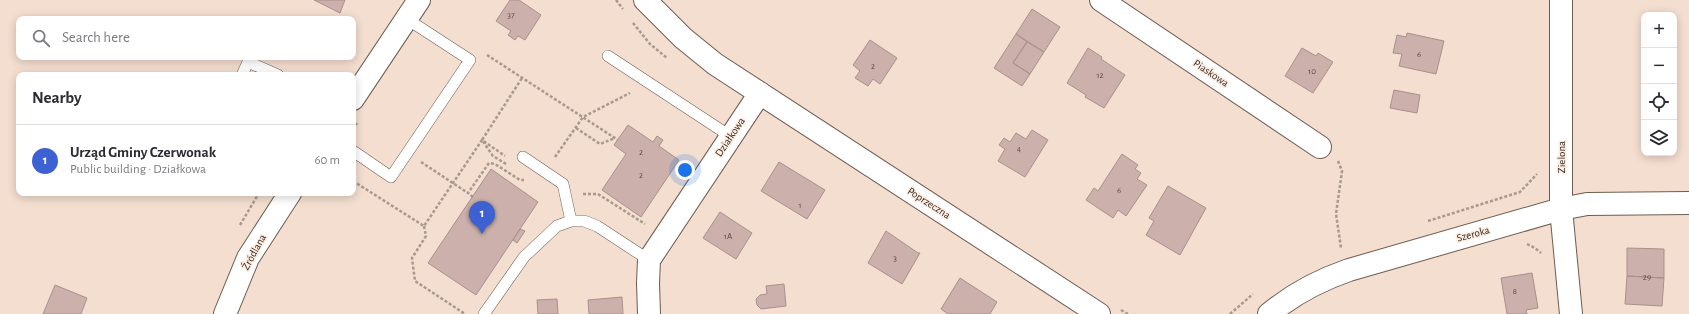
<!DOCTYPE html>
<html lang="en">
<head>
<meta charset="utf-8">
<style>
  body { margin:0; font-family:"Alegreya Sans",sans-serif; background:#f2f2f3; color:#2b2b33 }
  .controls { position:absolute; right:12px; top:12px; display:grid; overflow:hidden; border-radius:8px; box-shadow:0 2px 10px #0003 }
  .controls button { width:36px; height:36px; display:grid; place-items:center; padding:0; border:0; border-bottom:1px solid #e1e1e2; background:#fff; color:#2b2b33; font:20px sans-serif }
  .you { position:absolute; left:685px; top:170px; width:14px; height:14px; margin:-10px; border:3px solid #fff; border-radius:50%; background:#1a73e8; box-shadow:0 0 0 6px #1a73e833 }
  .badge { display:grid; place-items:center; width:26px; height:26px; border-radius:50%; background:#3d61d2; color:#fff; font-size:13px; font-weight:700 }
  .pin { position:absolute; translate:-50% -33px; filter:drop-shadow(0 1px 2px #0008) }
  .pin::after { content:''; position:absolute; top:21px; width:14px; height:12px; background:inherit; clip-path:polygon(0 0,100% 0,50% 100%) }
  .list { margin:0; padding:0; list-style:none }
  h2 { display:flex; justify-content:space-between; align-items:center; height:52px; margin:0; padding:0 16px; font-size:17px }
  h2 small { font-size:13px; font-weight:400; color:#7c7c81 }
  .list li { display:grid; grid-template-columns:26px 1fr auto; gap:12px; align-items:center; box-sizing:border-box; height:72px; padding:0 16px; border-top:1px solid #e1e1e2 }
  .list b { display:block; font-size:15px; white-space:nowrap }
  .list p { margin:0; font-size:13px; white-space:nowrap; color:#7c7c81 }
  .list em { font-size:13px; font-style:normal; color:#7c7c81 }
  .icon { flex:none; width:22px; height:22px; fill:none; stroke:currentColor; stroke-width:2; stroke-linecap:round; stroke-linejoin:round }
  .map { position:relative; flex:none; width:1689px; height:314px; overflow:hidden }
  .search { position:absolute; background:#fff; box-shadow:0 2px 10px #0003; left:16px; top:16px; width:340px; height:44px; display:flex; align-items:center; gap:10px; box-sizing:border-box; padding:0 14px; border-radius:8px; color:#7c7c81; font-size:15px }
  .panel { position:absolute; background:#fff; box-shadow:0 2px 10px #0003; left:16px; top:72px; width:340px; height:124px; border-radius:8px }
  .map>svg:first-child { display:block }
  .building { fill:#cbb0ac; stroke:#a9908c }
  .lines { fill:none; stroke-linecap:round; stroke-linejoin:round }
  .service-casing { stroke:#6f5d50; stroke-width:12 }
  .minor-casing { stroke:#6f5d50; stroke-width:24 }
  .path { stroke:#a8988d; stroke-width:2.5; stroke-dasharray:3 2; stroke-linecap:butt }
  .service { stroke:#fff; stroke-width:11 }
  .minor { stroke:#fff; stroke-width:22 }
  .labels { text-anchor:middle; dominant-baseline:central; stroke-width:3; stroke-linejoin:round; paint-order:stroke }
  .number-label { font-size:9px; fill:#5a4d48 }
  .street-label { font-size:11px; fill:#342c26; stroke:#fdece0 }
</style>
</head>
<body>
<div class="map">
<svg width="1689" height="314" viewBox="0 0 1689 314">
  <rect width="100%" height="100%" fill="#f3decf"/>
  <path class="building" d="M314,0H345L340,13Z
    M510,0H519L541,15L525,40L518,36L515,40L508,35L511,31L496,21Z
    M1032,9L1060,27L1044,52L1016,34Z
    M1407,33L1444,41L1436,74L1399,66L1402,54L1393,53L1397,35L1406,37Z
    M1016,34L1027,42L1013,63L1030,74L1022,86L994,68Z
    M870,40L897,58L880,84L873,79L868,86L855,78L860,71L853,65Z
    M1027,42L1044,52L1030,74L1013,63Z
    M1088,48L1102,57L1101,59L1125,75L1104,108L1085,97L1086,95L1067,83Z
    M1302,48L1316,56L1318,53L1333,62L1313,93L1285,76Z
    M1394,90L1420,95L1417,113L1390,108Z
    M628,125L653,142L657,136L663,140L659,146L679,160L641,217L602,190L626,154L614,145Z
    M1032,130L1048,140L1025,177L998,161L1005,149L999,145L1004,138L1010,142L1016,133L1026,139Z
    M1122,154L1138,165L1135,169L1141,173L1137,179L1147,185L1126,216L1118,210L1113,218L1086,200L1094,188L1098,191Z
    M779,162L825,190L807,219L761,191Z
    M491,169L538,202L476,295L428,263Z
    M1168,186L1206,208L1180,255L1146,235L1154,221L1149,218Z
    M720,212L752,233L736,259L703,238Z
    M520,229L525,231L517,243L513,240Z
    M886,231L918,253H920L902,284L868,263Z
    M1627,248L1664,249V278L1627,276Z
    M1532,273L1538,308L1526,310L1527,314H1507L1501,278Z
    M1627,276L1664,278L1662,306L1625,304Z
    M960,278L997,302L990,314H948L941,309Z
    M784,284L786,306L761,309L757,305L756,299L760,295L767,294L766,286Z
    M55,285L87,298L81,314H43Z
    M622,297L623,314H589L588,300Z
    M557,299L558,314H538L537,300Z"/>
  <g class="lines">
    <defs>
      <path id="service" d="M608,56L730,136
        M242,75L248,62L278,75
        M353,151L391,177L470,60L407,19
        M523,157L563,184L571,221
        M484,314L524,257L557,226L571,221H584L597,226L649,260"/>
      <path id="minor" d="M645,0L683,38L715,64L1099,314
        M1101,0L1320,147
        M1561,0V209L1571,314
        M353,99L419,0
        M225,314L248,258L290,193
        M649,314L648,283L649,260L760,93
        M1269,314C1293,294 1320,280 1349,270L1561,209L1587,204L1689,203"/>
    </defs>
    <use href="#service" class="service-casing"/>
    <use href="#minor" class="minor-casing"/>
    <path class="path" d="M616,0L623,9
      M633,23L650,44L667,58
      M487,55L618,140
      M576,128L600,144L615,138
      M353,129L357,123
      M555,157L583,117L630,93
      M1338,161L1342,171L1336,214L1341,248
      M421,162L468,193
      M506,164L493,156L482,140L522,78
      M353,181L424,226L482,140L505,156
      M583,194H598L645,224
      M473,197L468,193L489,163L495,164L520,180H524
      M1428,221L1520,192L1537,174
      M240,225L259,193
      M424,226L426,236L412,258L415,281L465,314
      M1527,244L1535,248L1541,253
      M1121,310L1128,314
      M1230,314L1253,294"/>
    <use href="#service" class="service"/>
    <use href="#minor" class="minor"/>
  </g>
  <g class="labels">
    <g class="number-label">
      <text x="511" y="15">37</text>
      <text x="1419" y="54">6</text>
      <text x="873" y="66">2</text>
      <text x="1312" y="71">10</text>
      <text x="1100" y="75">12</text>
      <text x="1019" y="148">4</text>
      <text x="641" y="152">2</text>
      <text x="641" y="175">2</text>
      <text x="1119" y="190">6</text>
      <text x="800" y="205">1</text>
      <text x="728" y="236">1A</text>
      <text x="895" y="258">3</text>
      <text x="1647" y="277">29</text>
      <text x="1515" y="291">8</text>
    </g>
    <g class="street-label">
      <text transform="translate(1211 73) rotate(34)">Piaskowa</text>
      <text transform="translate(730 137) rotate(-56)">Działkowa</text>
      <text transform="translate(1561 157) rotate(-90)">Zielona</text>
      <text transform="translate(929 203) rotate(33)">Poprzeczna</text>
      <text transform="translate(1473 234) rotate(-15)">Szeroka</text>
      <text transform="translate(254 252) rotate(-61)">Źródlana</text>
    </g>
  </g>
</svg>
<div class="controls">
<button>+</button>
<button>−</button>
<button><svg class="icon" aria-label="locate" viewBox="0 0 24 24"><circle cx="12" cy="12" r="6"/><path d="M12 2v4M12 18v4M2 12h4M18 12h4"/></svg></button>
<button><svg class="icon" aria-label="layers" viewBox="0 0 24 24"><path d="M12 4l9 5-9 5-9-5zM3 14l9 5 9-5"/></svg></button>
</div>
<div class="you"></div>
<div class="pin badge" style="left:482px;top:234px">1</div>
<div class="search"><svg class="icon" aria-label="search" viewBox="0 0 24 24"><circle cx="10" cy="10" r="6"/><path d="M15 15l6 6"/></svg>Search here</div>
<section class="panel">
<h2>Nearby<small></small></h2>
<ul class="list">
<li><span class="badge">1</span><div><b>Urząd Gminy Czerwonak</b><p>Public building · Działkowa</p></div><em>60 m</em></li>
</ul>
</section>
</div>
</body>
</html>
